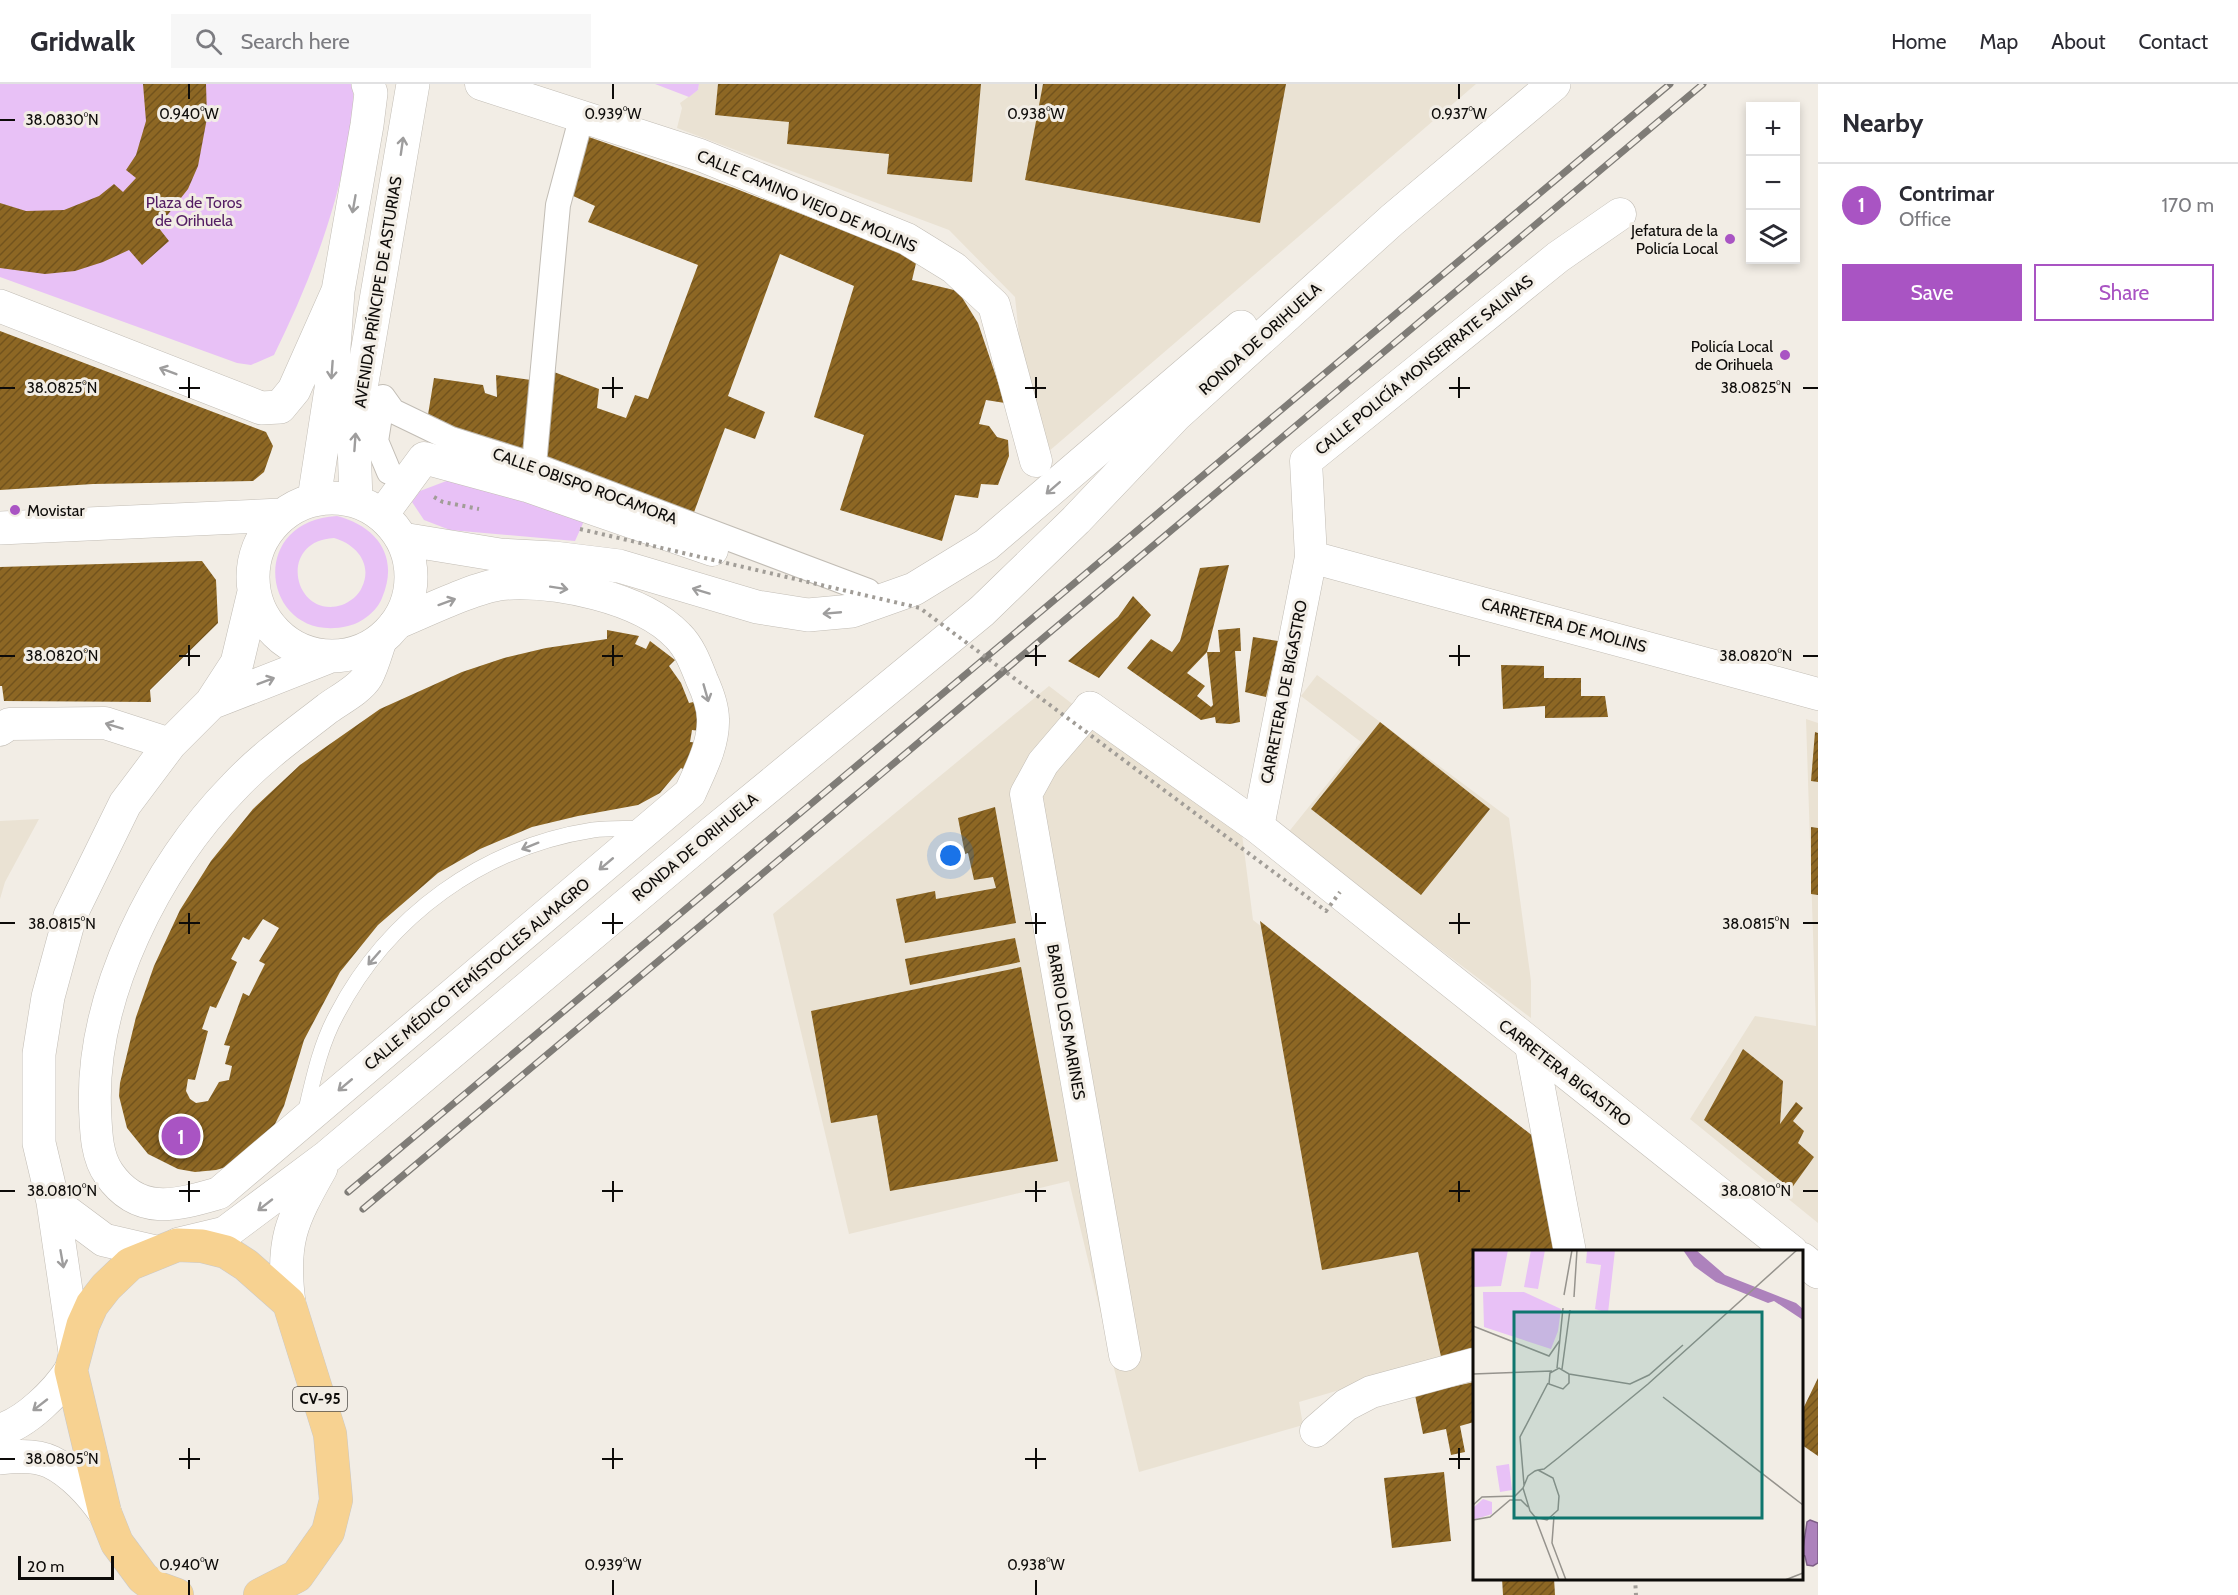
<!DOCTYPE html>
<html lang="en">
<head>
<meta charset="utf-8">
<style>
  body { margin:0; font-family:Cabin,sans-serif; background:#f7f7f7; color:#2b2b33 }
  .controls { position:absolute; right:18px; top:18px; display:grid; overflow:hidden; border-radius:0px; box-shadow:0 3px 9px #0003 }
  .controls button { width:54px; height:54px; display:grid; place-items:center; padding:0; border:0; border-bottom:2px solid #e1e1e2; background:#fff; color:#2b2b33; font:30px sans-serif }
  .scale { position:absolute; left:18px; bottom:15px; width:96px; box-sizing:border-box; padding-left:6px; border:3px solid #0d0b09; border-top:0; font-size:16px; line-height:21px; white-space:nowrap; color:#0d0b09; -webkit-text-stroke:4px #f2ede5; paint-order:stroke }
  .you { position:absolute; left:951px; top:772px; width:21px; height:21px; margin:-15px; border:4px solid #fff; border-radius:50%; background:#1a73e8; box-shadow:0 0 0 9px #1a73e833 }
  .badge { display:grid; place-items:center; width:39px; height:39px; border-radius:50%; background:#a954c3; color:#fff; font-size:20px; font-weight:700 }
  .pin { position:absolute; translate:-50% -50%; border:3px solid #fff; box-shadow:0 2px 6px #0006 }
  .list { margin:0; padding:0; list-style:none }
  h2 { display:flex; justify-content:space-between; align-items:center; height:78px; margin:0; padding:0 24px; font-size:26px }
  h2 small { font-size:20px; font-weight:400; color:#7c7c81 }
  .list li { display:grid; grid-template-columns:39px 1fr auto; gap:18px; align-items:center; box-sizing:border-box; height:84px; padding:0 24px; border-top:2px solid #e1e1e2 }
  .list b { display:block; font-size:22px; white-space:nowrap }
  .list p { margin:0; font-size:20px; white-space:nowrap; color:#7c7c81 }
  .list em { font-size:20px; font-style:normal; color:#7c7c81 }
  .actions { display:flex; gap:12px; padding:18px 24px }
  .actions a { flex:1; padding:14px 0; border:2px solid #a954c3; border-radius:0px; text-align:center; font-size:21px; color:#a954c3 }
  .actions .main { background:#a954c3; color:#fff }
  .icon { flex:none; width:33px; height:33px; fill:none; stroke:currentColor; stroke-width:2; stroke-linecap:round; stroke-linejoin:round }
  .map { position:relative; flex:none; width:1818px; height:1511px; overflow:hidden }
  header { display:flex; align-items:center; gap:36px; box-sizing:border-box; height:84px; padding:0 30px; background:#fff; border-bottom:2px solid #e1e1e2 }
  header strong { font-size:28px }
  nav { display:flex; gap:33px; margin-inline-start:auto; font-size:21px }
  .search { width:420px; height:54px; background:#f7f7f7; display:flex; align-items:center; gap:15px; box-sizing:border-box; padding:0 21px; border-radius:0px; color:#7c7c81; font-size:22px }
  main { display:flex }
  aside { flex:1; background:#fff }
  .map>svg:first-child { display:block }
  .built { fill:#eae2d3 }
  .green { fill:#e8c1f6; fill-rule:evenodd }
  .water { fill:#ad82bc; stroke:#7d5e86; stroke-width:1.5 }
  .building { fill:url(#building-hatch); fill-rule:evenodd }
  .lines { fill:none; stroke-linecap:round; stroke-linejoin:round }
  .service-casing { stroke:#c2bdb5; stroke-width:16 }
  .pedestrian-casing { stroke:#c2bdb5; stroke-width:26 }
  .minor-casing { stroke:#c2bdb5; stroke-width:33 }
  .tertiary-casing { stroke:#c2bdb5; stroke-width:34 }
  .secondary-casing { stroke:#c2bdb5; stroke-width:34 }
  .primary-casing { stroke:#cac9c9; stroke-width:34 }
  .path { stroke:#a19d97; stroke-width:4; stroke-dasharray:3 4.5; stroke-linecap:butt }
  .service { stroke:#fff; stroke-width:15 }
  .pedestrian { stroke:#fff; stroke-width:24 }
  .minor { stroke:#fff; stroke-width:32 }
  .tertiary { stroke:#fff; stroke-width:33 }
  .secondary { stroke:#fff; stroke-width:33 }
  .primary { stroke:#f7d291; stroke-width:33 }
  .rail-casing { stroke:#7f7c77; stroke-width:7 }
  .rail { stroke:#f2ede5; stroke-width:4.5; stroke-dasharray:14; stroke-linecap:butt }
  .path-bridge { stroke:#a19d97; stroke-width:4; stroke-dasharray:3 4.5; stroke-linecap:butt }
  .oneway { stroke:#9e9d9d }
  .ticks { fill:none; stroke:#0d0b09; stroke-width:2 }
  .poi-dot { fill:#a954c3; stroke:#f2ede5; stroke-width:2 }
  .labels { text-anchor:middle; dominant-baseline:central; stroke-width:6; stroke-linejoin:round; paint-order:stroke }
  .shield { fill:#f2ede5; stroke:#524f4b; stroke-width:1.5 }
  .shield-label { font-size:15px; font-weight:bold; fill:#0d0b09 }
  .street-label { font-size:16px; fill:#0d0b09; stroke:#f2ede5 }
  .park-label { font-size:16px; fill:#541e64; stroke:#f2ede5 }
  .poi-label { font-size:16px; fill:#0d0b09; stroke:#f2ede5; text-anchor:end }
  .inset-road { fill:none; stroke:#96938d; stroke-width:1.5 }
  .view { fill:#0f766e; fill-opacity:0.15; stroke:#0f766e; stroke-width:3 }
  .inset-edge { fill:none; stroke:#0d0b09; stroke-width:3 }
  .ticks-label { font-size:15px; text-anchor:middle; fill:#0d0b09; stroke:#f2ede5; stroke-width:6; stroke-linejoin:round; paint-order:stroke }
</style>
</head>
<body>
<header>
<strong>Gridwalk</strong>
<div class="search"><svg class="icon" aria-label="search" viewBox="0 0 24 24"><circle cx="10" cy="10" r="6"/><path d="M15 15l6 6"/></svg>Search here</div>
<nav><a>Home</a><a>Map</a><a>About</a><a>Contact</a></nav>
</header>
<main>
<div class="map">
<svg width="1818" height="1511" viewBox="0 0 1818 1511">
  <defs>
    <pattern id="building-hatch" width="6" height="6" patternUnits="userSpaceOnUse" patternTransform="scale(1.5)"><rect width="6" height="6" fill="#8d6724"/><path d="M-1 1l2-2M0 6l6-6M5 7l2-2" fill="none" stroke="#72531d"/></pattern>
  </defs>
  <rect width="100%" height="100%" fill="#f2ede5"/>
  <path class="built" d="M699,0H1476L1048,368L1023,289L1015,213L949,146L677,44L682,24L680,19L698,6Z
    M1317,591L1509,734L1531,897V934L1287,750L1361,658L1301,612Z
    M1049,602L1242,750L1253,836L1535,1056L1557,1167L1474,1168V1266L1299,1318L1303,1341L1139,1388L1069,1097L849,1150L773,830Z
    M1806,635L1818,639V1139L1690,1035L1755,932L1816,942Z
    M39,735L5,798L0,815V737Z"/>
  <path class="green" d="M0,0H352C356,20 351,39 348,59C335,133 307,204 274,271L251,281L237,279L0,193Z
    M655,0H699L698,6L689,13Z
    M449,396L508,411L584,437L575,457L450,446L424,436L412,418L420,407Z
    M337,432C376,442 400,472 382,514C377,527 362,539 348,542C264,562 243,437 337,432ZM334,454C356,460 373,480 362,503C359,511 350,518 342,521C294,536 276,457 334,454Z"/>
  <path class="water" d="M1810,1436L1818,1439V1479L1813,1482L1807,1481L1805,1472L1802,1471L1807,1438Z"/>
  <path class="building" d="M143,0H206L207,34L198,82L188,105L158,143L169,157L142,181L129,166L103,178L75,187L45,190L0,184V119L26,127L64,126L99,112L114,100L123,108L136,94L126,86L136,71L146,37Z
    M718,0H981L972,98L887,90L889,70L787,60L789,38L715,31Z
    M1043,0H1286L1260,139L1025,96Z
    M586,52L734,104L917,175L912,196L958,207L978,239L1005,319L986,316L979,340L989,342L997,353L1008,356L1009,372L998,401L981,400L978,414L955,411L942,457L840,426L864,351L814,333L854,202L780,170L728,312L765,328L755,355L725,344L693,431L545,378L554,288L599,305L597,324L626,334L635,311L648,315L698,181L588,138L595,122L571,111Z
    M0,247L266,348L273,362L264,388L253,397L93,400L0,406Z
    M496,291L531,296L525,372L427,337L434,294L483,301L485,309L497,313Z
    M202,477L216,496L218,539L150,606L151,618L4,617L2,602H0V483Z
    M1229,481L1207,568L1187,589L1205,602L1197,612L1211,623L1213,621L1207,568H1220L1218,546L1240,544L1241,567H1235L1240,638L1230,640L1216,639L1215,633L1201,636L1127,584L1151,555L1172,568L1180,557L1200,484Z
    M1133,512L1151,531L1099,594L1068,577L1118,533Z
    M607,546L639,552L635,560L646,565L650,557L675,576L669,582L681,599L689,619L698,617L701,647L692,646L690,658L699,659L689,688L681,684L660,709L638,721L578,732L532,743L480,765L438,789L378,841L340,888L304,956L284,1022L273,1044L226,1083L216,1086L195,1088L178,1085L148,1070L127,1044L119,1012L120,999L136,933L154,882L180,826L211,777L253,725L300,681L380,625L462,588L504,574L546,564L607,555ZM263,835L279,844L259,877L265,880L249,912L243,909L224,961L230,962L225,980L232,982L229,996L219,998L208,1017L196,1019L190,1015L186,1007L188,995L195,996L208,947L202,945L210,922L216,924L237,878L231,875L243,853L249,856Z
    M1253,553L1278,557L1266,613L1245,608Z
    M1501,581L1544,582V594H1581V612H1605L1608,633L1545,634V622L1503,625Z
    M1380,638L1490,725L1421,811L1311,725Z
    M1815,648L1818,649V698L1811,697Z
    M995,723L1016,839L905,859L896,815L935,807L936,815L996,804L993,793L974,796L968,769L965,770L958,734Z
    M1811,743L1818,744V811L1811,810Z
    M1260,837L1534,1053L1555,1167H1474V1267L1442,1277L1418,1168L1322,1186Z
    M1015,854L1020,878L910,901L905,875Z
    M1021,883L1058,1077L890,1107L877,1031L831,1039L811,927Z
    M1743,965L1783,997L1780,1040L1796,1018L1803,1024L1793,1037L1804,1047L1798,1059L1814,1073L1791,1105L1704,1036Z
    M1818,1294V1372L1802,1361V1327Z
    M1474,1298V1338L1460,1342L1465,1368L1451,1371L1446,1345L1423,1350L1415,1311Z
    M1444,1388L1451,1457L1392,1464L1384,1394Z
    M1502,1494H1554L1555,1511H1503Z"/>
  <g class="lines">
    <defs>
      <path id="service" d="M305,1030C313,996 320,961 337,930C388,832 483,763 593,746C610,744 627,745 643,744"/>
      <path id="pedestrian" d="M383,313L393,327L451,355L534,381L868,507
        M383,313L376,357L389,388
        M534,381L558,121L582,31"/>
      <path id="minor" d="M481,0L700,71L907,155L954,184L994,221L1036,377
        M382,431L424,374L527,402L712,466
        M1311,473L1818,610
        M381,555C377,567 373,582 367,593C360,605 339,616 328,624C296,649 262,673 234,703C156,782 91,912 95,1024C96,1046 96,1072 109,1090C139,1133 177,1121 219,1109L690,709C700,686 714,661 713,635C713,623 707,607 702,596C696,581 690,564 678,552C641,513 555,496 502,500C475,503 422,529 395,540
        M1090,624L1043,679L1026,710L1125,1271
        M0,646L9,640L105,639L170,660
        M1258,743L1311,473L1306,377L1558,173L1620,130
        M1531,962L1570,1168
        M1316,1347L1346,1321L1371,1308L1474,1280"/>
      <path id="tertiary" d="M0,222L261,324L280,323L294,306L338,207
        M253 493a79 79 0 1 1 158 0a79 79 0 1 1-158 0Z
        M314,415L331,305L338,207L367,41L371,9L368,0
        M356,417L354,359L360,310L413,0
        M0,444L282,431
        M402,455L500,471L554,474L619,482L757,523L808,531L852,527L914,505L986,461L1241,243
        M211,619L331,572
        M1090,624L1258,743L1792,1168
        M53,1118L104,1156L156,1168
        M1802,1175L1818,1188
        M75,1268L53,1118L39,1059V970L48,913L70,832L125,720L170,660L211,619L237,579L254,508
        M0,1346C26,1339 57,1308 71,1286
        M0,1374C15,1372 37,1371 51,1378C72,1388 92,1410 105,1429"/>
      <path id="secondary" d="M179,1160L225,1149L328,1072L712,749L982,527L1076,436L1175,332L1392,136L1554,0
        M289,1219C281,1158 291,1137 321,1084"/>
      <path id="primary" d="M177,1511L155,1503L143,1494L117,1459L105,1429L71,1286L83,1241L92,1221L106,1203L130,1180L177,1161L202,1162L226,1168L246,1181L289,1219L330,1350L336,1416L328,1448L297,1492L260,1511"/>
    </defs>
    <use href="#service" class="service-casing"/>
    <use href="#pedestrian" class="pedestrian-casing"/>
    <use href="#minor" class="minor-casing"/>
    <use href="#tertiary" class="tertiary-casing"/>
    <use href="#secondary" class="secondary-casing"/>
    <use href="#primary" class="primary-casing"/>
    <path class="path" d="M434,413L443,418L479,425
      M1635,1494L1636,1511"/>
    <use href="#service" class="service"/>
    <use href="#pedestrian" class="pedestrian"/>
    <use href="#minor" class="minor"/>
    <use href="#tertiary" class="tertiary"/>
    <use href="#secondary" class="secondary"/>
    <use href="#primary" class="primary"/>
    <defs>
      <path id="rail" d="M348,1108L1670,0
        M363,1125L1703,0"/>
    </defs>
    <use href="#rail" class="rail-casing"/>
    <use href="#rail" class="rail"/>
    <path class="path-bridge" d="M580,445L920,524L1326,827L1340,808"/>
  </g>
  <defs><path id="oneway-shaft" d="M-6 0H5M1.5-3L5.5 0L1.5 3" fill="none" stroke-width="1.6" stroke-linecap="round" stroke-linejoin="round" transform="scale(1.5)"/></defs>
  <g class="oneway">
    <use href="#oneway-shaft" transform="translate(402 62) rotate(-82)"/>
    <use href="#oneway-shaft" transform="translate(354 120) rotate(100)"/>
    <use href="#oneway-shaft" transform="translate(332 286) rotate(94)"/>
    <use href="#oneway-shaft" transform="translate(168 287) rotate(-159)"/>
    <use href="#oneway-shaft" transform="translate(355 358) rotate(-86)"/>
    <use href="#oneway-shaft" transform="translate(1053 404) rotate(139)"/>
    <use href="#oneway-shaft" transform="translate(559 504) rotate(9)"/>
    <use href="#oneway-shaft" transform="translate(701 507) rotate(-163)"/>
    <use href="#oneway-shaft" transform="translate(447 518) rotate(-20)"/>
    <use href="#oneway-shaft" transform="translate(832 529) rotate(175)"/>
    <use href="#oneway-shaft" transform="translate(266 597) rotate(-21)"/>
    <use href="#oneway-shaft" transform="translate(706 609) rotate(74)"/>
    <use href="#oneway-shaft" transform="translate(114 642) rotate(-163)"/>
    <use href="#oneway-shaft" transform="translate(530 762) rotate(158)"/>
    <use href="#oneway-shaft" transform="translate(606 780) rotate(140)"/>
    <use href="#oneway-shaft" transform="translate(374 874) rotate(131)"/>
    <use href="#oneway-shaft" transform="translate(345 1001) rotate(140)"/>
    <use href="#oneway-shaft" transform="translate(265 1121) rotate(142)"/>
    <use href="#oneway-shaft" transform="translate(62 1175) rotate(80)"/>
    <use href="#oneway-shaft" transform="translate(40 1321) rotate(142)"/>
  </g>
  <path class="ticks" d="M189,0V15M613,0V15M1036,0V15M1459,0V15M0,36H15M189,293V314M613,293V314M1036,293V314M1459,293V314M0,304H15M179,304H200M602,304H623M1025,304H1046M1449,304H1470M1803,304H1818M189,561V582M613,561V582M1036,561V582M1459,561V582M0,572H15M179,572H200M602,572H623M1025,572H1046M1449,572H1470M1803,572H1818M189,829V850M613,829V850M1036,829V850M1459,829V850M0,839H15M179,839H200M602,839H623M1025,839H1046M1449,839H1470M1803,839H1818M189,1097V1118M613,1097V1118M1036,1097V1118M1459,1097V1118M0,1107H15M179,1107H200M602,1107H623M1025,1107H1046M1449,1107H1470M1803,1107H1818M189,1364V1385M613,1364V1385M1036,1364V1385M1459,1364V1385M0,1375H15M179,1375H200M602,1375H623M1025,1375H1046M1449,1375H1470M189,1496V1511M613,1496V1511M1036,1496V1511"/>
  <g class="poi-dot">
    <circle cx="1730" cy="155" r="6"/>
    <circle cx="1785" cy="271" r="6"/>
    <circle cx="15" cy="426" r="6"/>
  </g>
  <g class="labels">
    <rect class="shield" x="293" y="1303" width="54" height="24" rx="4.5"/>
    <g class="shield-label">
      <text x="320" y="1315">CV-95</text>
    </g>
    <g class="street-label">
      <text transform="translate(807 117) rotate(23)">CALLE CAMINO VIEJO DE MOLINS</text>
      <text transform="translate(378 208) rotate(-81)">AVENIDA PRÍNCIPE DE ASTURIAS</text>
      <text transform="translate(1260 255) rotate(-42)">RONDA DE ORIHUELA</text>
      <text transform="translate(1424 281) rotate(-39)">CALLE POLICÍA MONSERRATE SALINAS</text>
      <text transform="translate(585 402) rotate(20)">CALLE OBISPO ROCAMORA</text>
      <text transform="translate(1564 541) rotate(15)">CARRETERA DE MOLINS</text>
      <text transform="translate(1284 608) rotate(-79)">CARRETERA DE BIGASTRO</text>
      <text transform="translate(695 763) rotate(-40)">RONDA DE ORIHUELA</text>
      <text transform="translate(477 890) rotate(-40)">CALLE MÉDICO TEMÍSTOCLES ALMAGRO</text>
      <text transform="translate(1066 938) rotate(80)">BARRIO LOS MARINES</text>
      <text transform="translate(1565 989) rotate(38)">CARRETERA BIGASTRO</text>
    </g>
    <g class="park-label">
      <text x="194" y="118">Plaza de Toros<tspan x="194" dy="18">de Orihuela</tspan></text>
    </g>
    <g class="poi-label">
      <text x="1718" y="146">Jefatura de la<tspan x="1718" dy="18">Policía Local</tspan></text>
      <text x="1773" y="262">Policía Local<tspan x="1773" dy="18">de Orihuela</tspan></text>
      <text x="27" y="426" text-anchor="start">Movistar</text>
    </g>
  </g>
  <g transform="translate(1473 1166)">
    <rect width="330" height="330" fill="#f2ede5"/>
    <path d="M0,0H35L28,36L0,37ZM58,0H72L65,39L51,37ZM131,0H142L135,63L122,59L128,15L113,13L114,1ZM10,42H51L88,59L85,81L78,99L11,77ZM36,214L39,240L27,242L23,216ZM10,249L19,252V264L0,270V258Z" fill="#e8c1f6"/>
    <path d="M210,0H223L252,25L323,53L330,59V70L301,51L295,53L243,32L221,16Z" fill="#ad82bc"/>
    <path class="inset-road" d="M91,45L99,0M101,47L104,0M0,76L76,106L87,90M84,118L90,58M89,119L97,60M0,124L79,121M96,124V133L90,139L76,134L77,123L86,118L96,124L157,134L176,125L210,95M190,147L330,255M65,220L80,228L86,246L85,260L74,270L62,267L57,261L50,238L55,226L62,221L65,220L71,219L85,208L175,134L324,0M51,235L47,187L75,133M0,255L9,247L42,246L50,238M81,266L79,293L93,330M62,267L86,330M0,270L17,267L37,250H48L55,257M312,330L330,323"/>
    <path class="view" d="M41,62H289V268H41Z"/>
    <rect width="330" height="330" class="inset-edge"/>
  </g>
  <g class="ticks-label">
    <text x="189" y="35">0.940°W</text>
    <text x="613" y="35">0.939°W</text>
    <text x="1036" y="35">0.938°W</text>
    <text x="1459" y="35">0.937°W</text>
    <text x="62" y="41">38.0830°N</text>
    <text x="62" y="309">38.0825°N</text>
    <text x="1756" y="309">38.0825°N</text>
    <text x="62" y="577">38.0820°N</text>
    <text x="1756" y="577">38.0820°N</text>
    <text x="62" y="845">38.0815°N</text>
    <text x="1756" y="845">38.0815°N</text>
    <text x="62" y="1112">38.0810°N</text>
    <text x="1756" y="1112">38.0810°N</text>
    <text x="62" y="1380">38.0805°N</text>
    <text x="189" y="1486">0.940°W</text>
    <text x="613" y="1486">0.939°W</text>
    <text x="1036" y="1486">0.938°W</text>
  </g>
</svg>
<div class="controls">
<button>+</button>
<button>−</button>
<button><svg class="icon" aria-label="layers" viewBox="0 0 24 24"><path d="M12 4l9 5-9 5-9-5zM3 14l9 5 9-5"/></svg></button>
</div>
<div class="scale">20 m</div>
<div class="you"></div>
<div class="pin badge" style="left:181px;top:1052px">1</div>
</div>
<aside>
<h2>Nearby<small></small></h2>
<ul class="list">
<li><span class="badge">1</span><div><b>Contrimar</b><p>Office</p></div><em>170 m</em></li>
</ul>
<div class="actions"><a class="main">Save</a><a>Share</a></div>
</aside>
</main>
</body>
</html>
